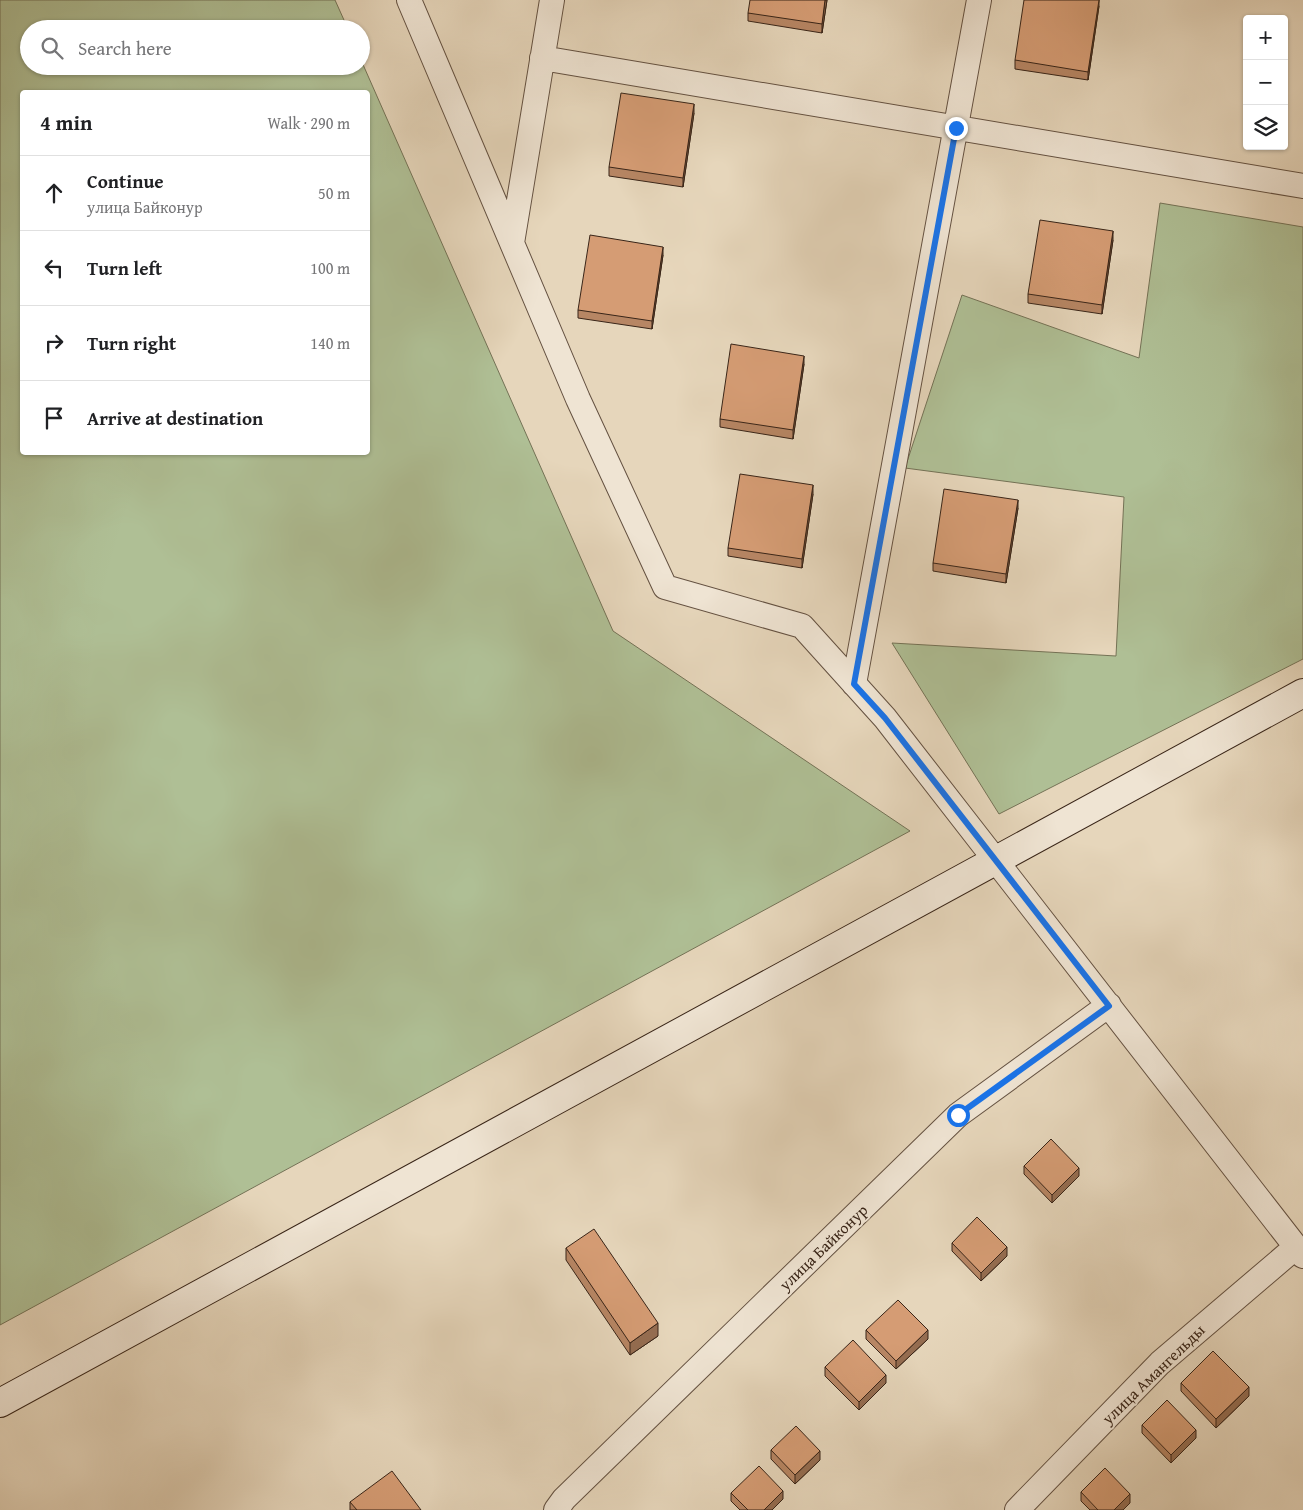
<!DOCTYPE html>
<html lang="en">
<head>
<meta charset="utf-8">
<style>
  body { margin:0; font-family:"Gentium Book Plus",serif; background:#f2f2f2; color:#202124 }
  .controls { position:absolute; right:15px; top:15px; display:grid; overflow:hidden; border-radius:5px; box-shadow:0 1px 4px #0004 }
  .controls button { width:45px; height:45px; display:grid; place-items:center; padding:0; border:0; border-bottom:1px solid #e0e0e0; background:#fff; color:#202124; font:25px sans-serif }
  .stop { position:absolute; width:15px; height:15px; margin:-11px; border:4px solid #1a73e8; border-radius:50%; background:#fff }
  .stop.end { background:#1a73e8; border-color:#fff; box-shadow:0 1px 5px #0008 }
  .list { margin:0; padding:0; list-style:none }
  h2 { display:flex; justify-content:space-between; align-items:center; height:65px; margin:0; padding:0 20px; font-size:21px }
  h2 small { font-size:16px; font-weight:400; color:#757577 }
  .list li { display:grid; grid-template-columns:32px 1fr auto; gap:15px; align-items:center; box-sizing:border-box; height:75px; padding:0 20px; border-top:1px solid #e0e0e0 }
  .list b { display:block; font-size:19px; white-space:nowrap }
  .list p { margin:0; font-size:16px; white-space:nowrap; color:#757577 }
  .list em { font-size:16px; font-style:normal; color:#757577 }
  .icon { flex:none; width:28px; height:28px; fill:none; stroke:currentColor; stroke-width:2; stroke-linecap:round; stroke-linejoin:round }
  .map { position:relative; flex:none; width:1303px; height:1510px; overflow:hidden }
  .search { position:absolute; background:#fff; box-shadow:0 1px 4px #0004; left:20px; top:20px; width:350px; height:55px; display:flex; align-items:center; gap:12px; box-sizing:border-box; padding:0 18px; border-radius:28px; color:#757577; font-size:19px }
  .panel { position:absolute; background:#fff; box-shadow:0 1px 4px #0004; left:20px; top:90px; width:350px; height:365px; border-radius:5px }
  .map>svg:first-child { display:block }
  .green { fill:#afbf95; stroke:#747256; fill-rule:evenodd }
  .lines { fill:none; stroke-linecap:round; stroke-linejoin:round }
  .street-casing { stroke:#645141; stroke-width:26 }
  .secondary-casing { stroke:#392518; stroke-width:30 }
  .street { stroke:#efe4d3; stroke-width:24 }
  .secondary { stroke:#efe4d3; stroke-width:28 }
  .wall { fill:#b78664; stroke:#392518 }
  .shaded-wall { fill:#956d51; stroke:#392518 }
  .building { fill:#d59c74; stroke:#392518 }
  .route { stroke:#1a73e8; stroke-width:6 }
  .labels { text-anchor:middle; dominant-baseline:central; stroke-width:4; stroke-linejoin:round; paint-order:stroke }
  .street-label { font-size:16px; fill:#392518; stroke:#efe4d3 }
</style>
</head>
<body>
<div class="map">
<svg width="1303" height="1510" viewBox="0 0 1303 1510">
  <rect width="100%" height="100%" fill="#e6d6bb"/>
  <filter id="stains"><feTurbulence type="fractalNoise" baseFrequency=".004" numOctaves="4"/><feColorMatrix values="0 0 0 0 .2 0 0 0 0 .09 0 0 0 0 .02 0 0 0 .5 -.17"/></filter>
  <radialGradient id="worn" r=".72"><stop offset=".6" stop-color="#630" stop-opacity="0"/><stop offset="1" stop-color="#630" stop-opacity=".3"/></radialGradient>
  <path class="green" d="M0,0H335L348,29H29V66H361V60L613,631L910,831L0,1325ZM22,92H368V452H22Z
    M1160,203L1303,227V659L999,814L892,643L1116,656L1124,497L905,468L962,295L1139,358Z"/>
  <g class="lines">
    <defs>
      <path id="street" d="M409,0L578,399L665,587L802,626L885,718L1303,1256
        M542,58L1303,186
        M512,243L552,0
        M854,684L979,0
        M556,1510L564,1499L958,1115L1109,1005
        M1017,1510L1160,1363L1296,1247"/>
      <path id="secondary" d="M0,1403L1303,693"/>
    </defs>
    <use href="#street" class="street-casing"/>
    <use href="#secondary" class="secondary-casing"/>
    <use href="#street" class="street"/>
    <use href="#secondary" class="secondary"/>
  </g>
  <path class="wall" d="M827,0L822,33L748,21V13Z
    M1099,6L1088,80L1015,69V60Z
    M694,113L683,187L609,176V167Z
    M1113,240L1102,314L1028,303V294Z
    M663,255L652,329L578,318V310Z
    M804,364L793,439L720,427V419Z
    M813,494L802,568L728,556V548Z
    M1018,508L1006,583L933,571V563Z
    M1024,1166L1079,1176L1052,1203L1024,1174Z
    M952,1243L1007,1256L981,1281L952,1251Z
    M566,1248L658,1336L630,1355L566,1260Z
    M866,1330L928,1339L896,1369L866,1339Z
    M825,1367L886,1383L859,1410L825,1376Z
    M1181,1383L1249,1396L1216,1428L1181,1391Z
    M1142,1425L1196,1438L1171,1463L1142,1433Z
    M771,1450L820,1460L795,1484L771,1459Z
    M1081,1492L1130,1503L1123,1510H1090L1081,1501Z
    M731,1493L783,1499L772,1510H740L731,1501Z
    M350,1502L421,1510H350Z"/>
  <path class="shaded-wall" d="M825,0H827L822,33V24Z
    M1099,0V6L1088,80V72Z
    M694,104V113L683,187V178Z
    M1113,231V240L1102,314V305Z
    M663,247V255L652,329V321Z
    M804,356V364L793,439V430Z
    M813,485V494L802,568V559Z
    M1018,500V508L1006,583V574Z
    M1079,1168V1176L1052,1203V1195Z
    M1007,1247V1256L981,1281V1273Z
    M658,1323V1336L630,1355V1343Z
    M928,1330V1339L896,1369V1361Z
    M886,1375V1383L859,1410V1402Z
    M1249,1387V1396L1216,1428V1419Z
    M1196,1430V1438L1171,1463V1455Z
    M820,1451V1460L795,1484V1475Z
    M783,1491V1499L772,1510H764Z
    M1130,1494V1503L1123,1510H1114Z"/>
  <path class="building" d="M750,0H825L822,24L748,13Z
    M1024,0H1099L1088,72L1015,60Z
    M621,93L694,104L683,178L609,167Z
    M1040,220L1113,231L1102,305L1028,294Z
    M590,235L663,247L652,321L578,310Z
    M731,344L804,356L793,430L720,419Z
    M740,474L813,485L802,559L728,548Z
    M944,489L1018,500L1006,574L933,563Z
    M1051,1139L1079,1168L1052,1195L1024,1166Z
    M977,1217L1007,1247L981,1273L952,1243Z
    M594,1229L658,1323L630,1343L566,1248Z
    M898,1300L928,1330L896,1361L866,1330Z
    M853,1340L886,1375L859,1402L825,1367Z
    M1213,1351L1249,1387L1216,1419L1181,1383Z
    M1167,1400L1196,1430L1171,1455L1142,1425Z
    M796,1426L820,1451L795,1475L771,1450Z
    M759,1466L783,1491L764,1510H748L731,1493Z
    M1105,1468L1130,1494L1114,1510H1098L1081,1492Z
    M392,1471L421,1510H357L350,1502Z"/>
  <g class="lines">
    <path class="route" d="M956,128L854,684L885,718L1109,1006L958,1115"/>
  </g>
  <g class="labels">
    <g class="street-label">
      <text transform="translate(823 1247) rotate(-44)">улица Байконур</text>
      <text transform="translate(1153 1374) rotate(-44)">улица Амангельды</text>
    </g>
  </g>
  <rect width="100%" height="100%" filter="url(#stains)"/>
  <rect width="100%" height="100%" fill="url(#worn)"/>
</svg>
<div class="controls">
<button>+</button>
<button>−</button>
<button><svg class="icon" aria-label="layers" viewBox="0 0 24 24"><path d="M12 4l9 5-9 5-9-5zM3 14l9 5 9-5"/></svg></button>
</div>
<div class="stop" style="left:958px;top:1115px"></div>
<div class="stop end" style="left:956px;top:128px"></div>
<div class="search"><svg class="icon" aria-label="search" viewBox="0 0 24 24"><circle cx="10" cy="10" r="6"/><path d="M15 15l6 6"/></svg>Search here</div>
<section class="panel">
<h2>4 min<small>Walk · 290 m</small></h2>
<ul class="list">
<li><svg class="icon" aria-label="ahead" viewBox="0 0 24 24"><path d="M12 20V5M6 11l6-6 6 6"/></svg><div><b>Continue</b><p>улица Байконур</p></div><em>50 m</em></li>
<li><svg class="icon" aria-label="left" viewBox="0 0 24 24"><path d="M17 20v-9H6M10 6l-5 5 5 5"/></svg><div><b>Turn left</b></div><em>100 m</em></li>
<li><svg class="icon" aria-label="right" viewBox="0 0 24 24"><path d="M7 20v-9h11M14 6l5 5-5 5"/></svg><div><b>Turn right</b></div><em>140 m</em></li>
<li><svg class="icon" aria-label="arrive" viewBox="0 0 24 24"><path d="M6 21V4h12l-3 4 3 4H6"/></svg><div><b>Arrive at destination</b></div></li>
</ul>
</section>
</div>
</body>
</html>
